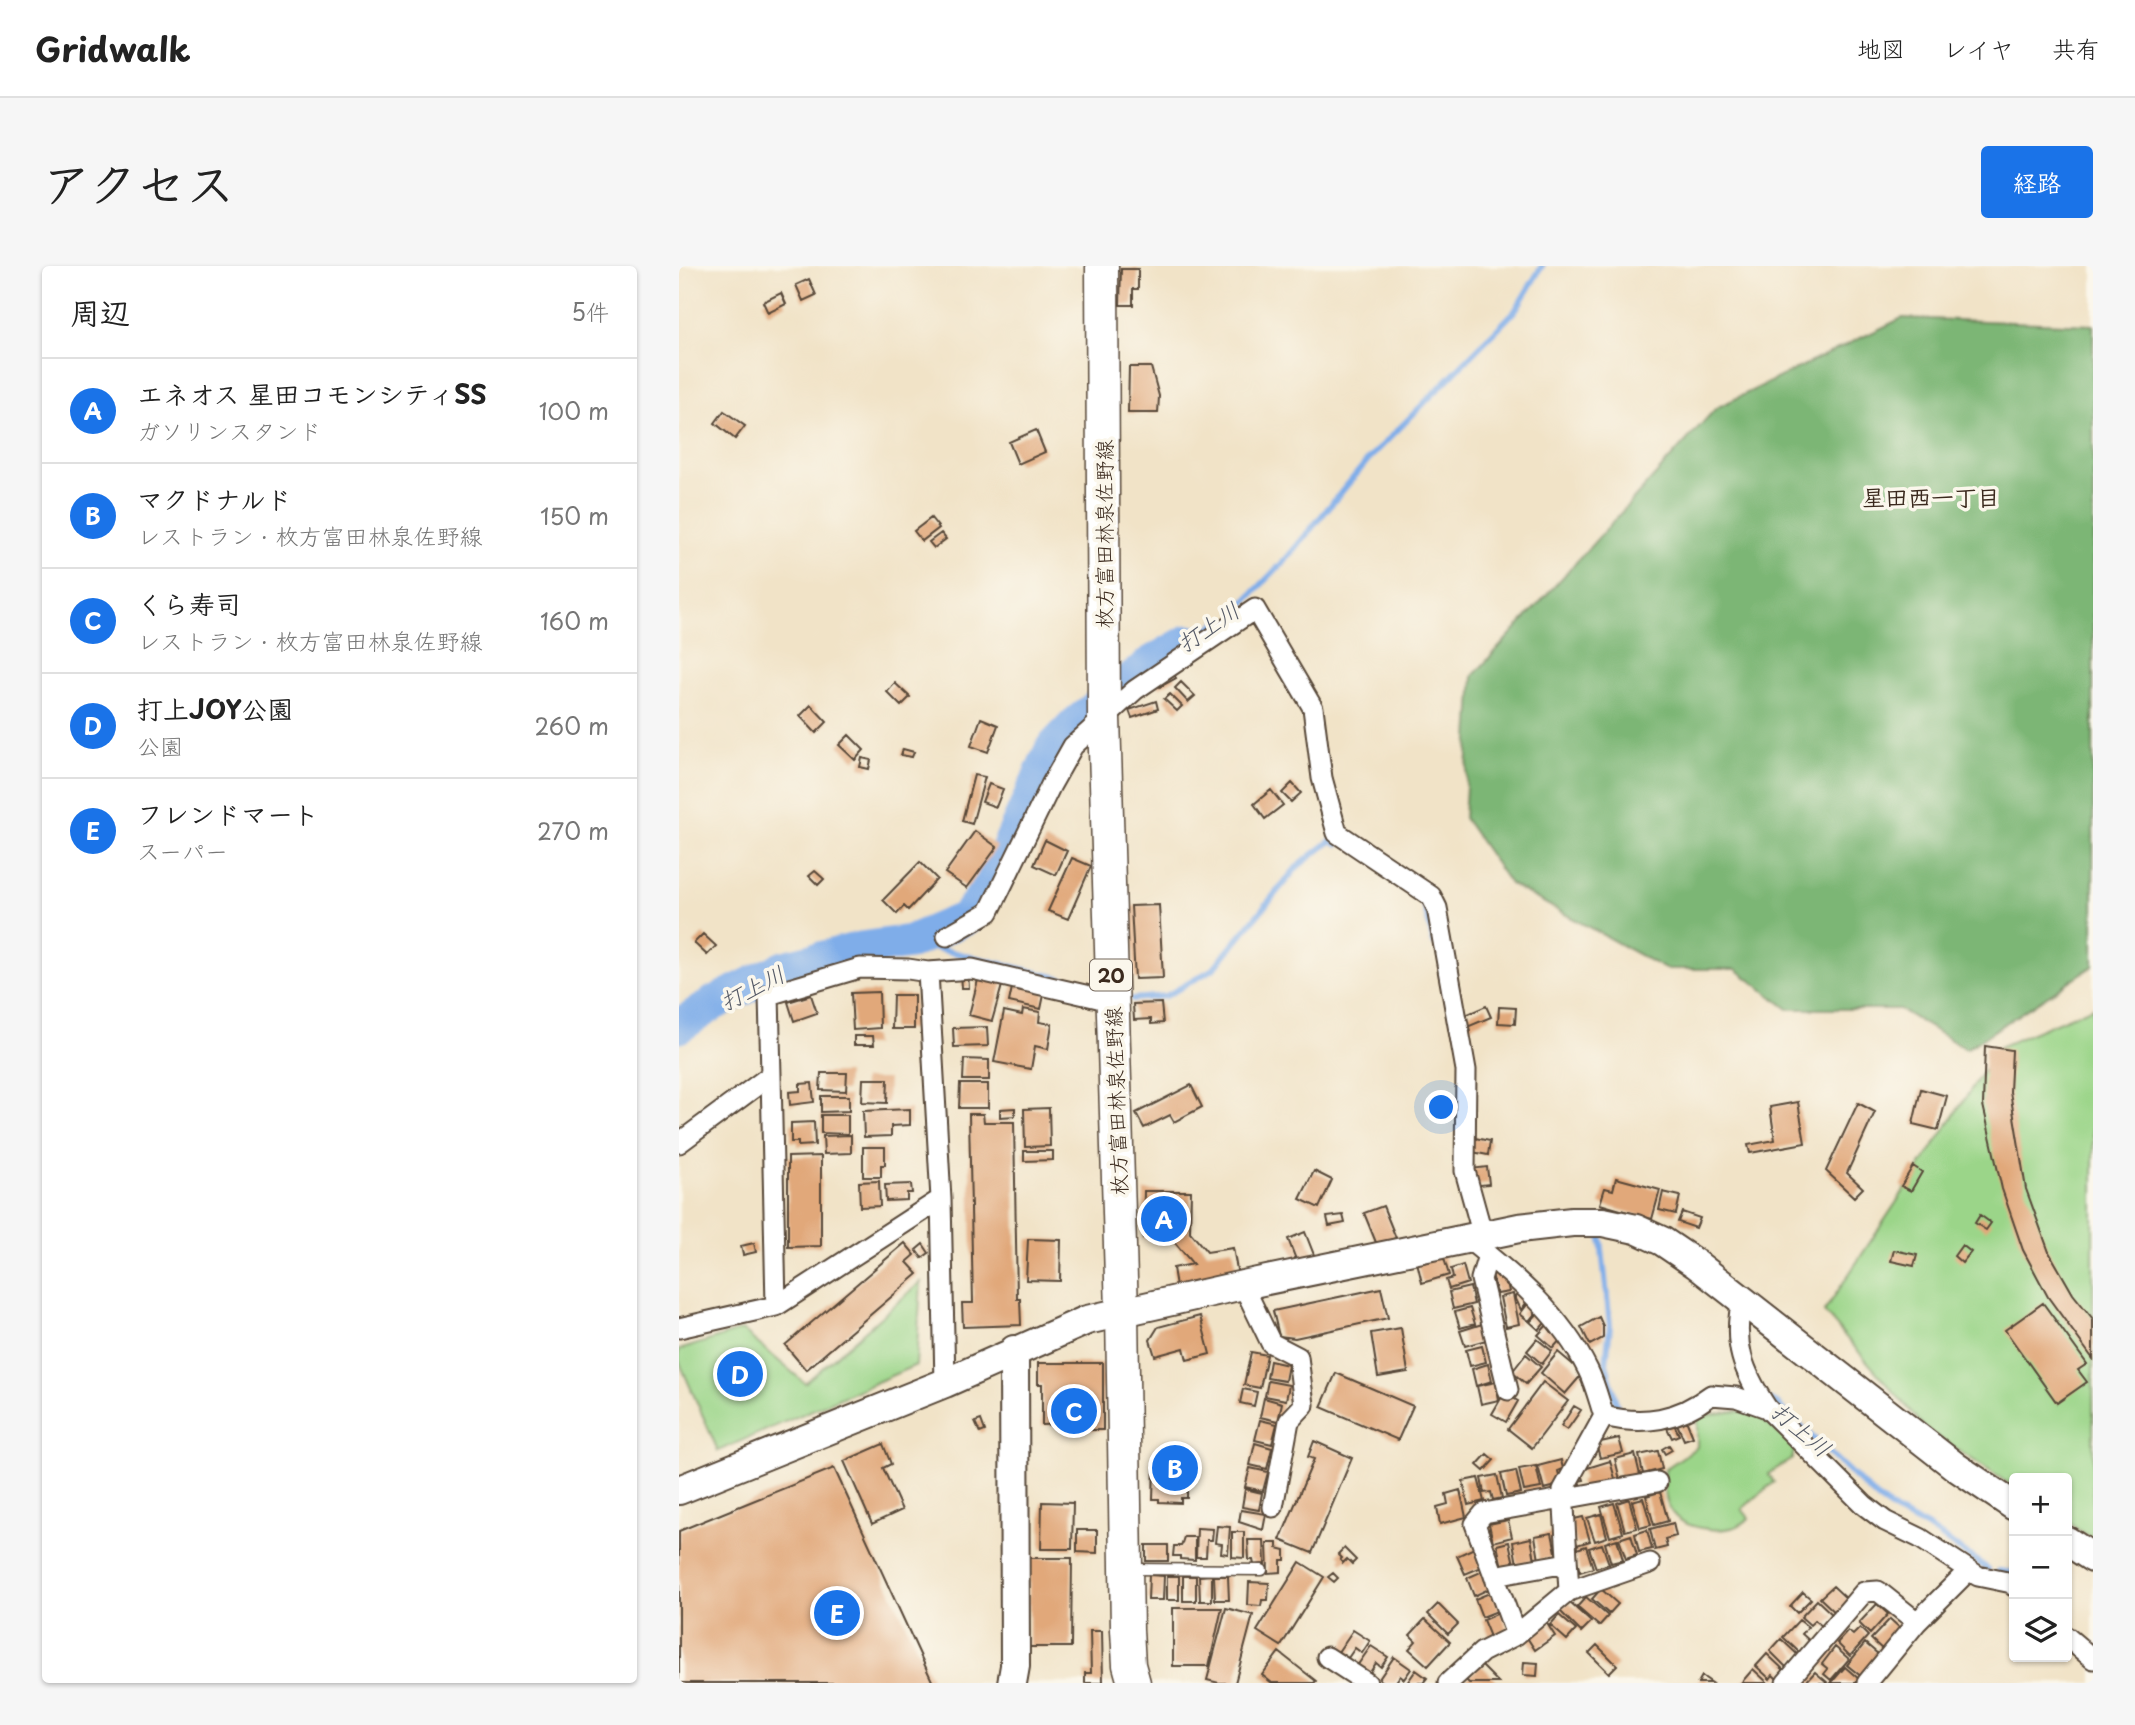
<!DOCTYPE html>
<html lang="ja">
<head>
<meta charset="utf-8">
<style>
  body { margin:0; font-family:"Playpen Sans","Klee One",sans-serif; background:#f6f6f6; color:#222 }
  .controls { position:absolute; right:21px; bottom:21px; display:grid; overflow:hidden; border-radius:7px; box-shadow:0 2px 5px #0004 }
  .controls button { width:63px; height:63px; display:grid; place-items:center; padding:0; border:0; border-bottom:2px solid #e0e0e0; background:#fff; color:#222; font:35px sans-serif }
  .you { position:absolute; left:763px; top:842px; width:24px; height:24px; margin:-18px; border:5px solid #fff; border-radius:50%; background:#1a73e8; box-shadow:0 0 0 10px #1a73e833 }
  .badge { display:grid; place-items:center; width:46px; height:46px; border-radius:50%; background:#1a73e8; color:#fff; font-size:23px; font-weight:700 }
  .pin { position:absolute; translate:-50% -50%; border:4px solid #fff; box-shadow:0 2px 7px #0006 }
  .list { margin:0; padding:0; list-style:none }
  h2 { display:flex; justify-content:space-between; align-items:center; height:91px; margin:0; padding:0 28px; font-size:30px }
  h2 small { font-size:23px; font-weight:400; color:#767676 }
  .list li { display:grid; grid-template-columns:46px 1fr auto; gap:21px; align-items:center; box-sizing:border-box; height:105px; padding:0 28px; border-top:2px solid #e0e0e0 }
  .list b { display:block; font-size:26px; white-space:nowrap }
  .list p { margin:0; font-size:23px; white-space:nowrap; color:#767676 }
  .list em { font-size:23px; font-style:normal; color:#767676 }
  .icon { flex:none; width:38px; height:38px; fill:none; stroke:currentColor; stroke-width:2; stroke-linecap:round; stroke-linejoin:round }
  .map { position:relative; flex:none; width:1414px; height:1417px; overflow:hidden; border-radius:7px }
  header { display:flex; align-items:center; gap:42px; box-sizing:border-box; height:98px; padding:0 35px; background:#fff; border-bottom:2px solid #e0e0e0 }
  header strong { font-size:33px }
  nav { display:flex; gap:38px; margin-inline-start:auto; font-size:24px }
  .intro { display:flex; align-items:center; justify-content:space-between; box-sizing:border-box; height:168px; padding:0 42px }
  h1 { margin:0; font-size:49px }
  .button { padding:18px 32px; border-radius:7px; background:#1a73e8; color:#fff; font-size:24px; font-weight:700 }
  main { display:flex; gap:42px; padding:0 42px }
  aside { flex:1; background:#fff; border-radius:7px; box-shadow:0 2px 5px #0004 }
  .map>svg:first-child { display:block }
  .green { fill:#9bd589; stroke:#6b8054; stroke-width:2 }
  .forest { fill:#7cb675; stroke:#5c704a; stroke-width:2 }
  .lines { fill:none; stroke-linecap:round; stroke-linejoin:round }
  .stream { stroke:#7fade9; stroke-width:6 }
  .river { stroke:#7fade9; stroke-width:35 }
  .building { fill:#e1a87a }
  .lane-casing { stroke:#564637; stroke-width:13 }
  .street-casing { stroke:#564637; stroke-width:23 }
  .secondary-casing { stroke:#564637; stroke-width:32 }
  .primary-casing { stroke:#564637; stroke-width:35 }
  .lane { stroke:#fff; stroke-width:10 }
  .street { stroke:#fff; stroke-width:19 }
  .secondary { stroke:#fff; stroke-width:28 }
  .primary { stroke:#fff; stroke-width:32 }
  .labels { text-anchor:middle; dominant-baseline:central; stroke-width:7; stroke-linejoin:round; paint-order:stroke }
  .shield { fill:#fbf7ec; stroke:#75685c; stroke-width:2 }
  .shield-label { font-size:19px; font-weight:bold; fill:#3b2a1e }
  .street-label { font-size:21px; fill:#3b2a1e; stroke:#fbf7ec }
  .neighbourhood-label { font-size:23px; font-weight:bold; fill:#3b2a1e; stroke:#fbf7ec }
  .water-label { font-size:23px; font-style:italic; fill:#535865; stroke:#fbf7ec }
</style>
</head>
<body>
<header>
<strong>Gridwalk</strong>
<nav><a>地図</a><a>レイヤ</a><a>共有</a></nav>
</header>
<div class="intro"><h1>アクセス</h1><a class="button">経路</a></div>
<main>
<aside>
<h2>周辺<small>5件</small></h2>
<ul class="list">
<li><span class="badge">A</span><div><b>エネオス 星田コモンシティSS</b><p>ガソリンスタンド</p></div><em>100 m</em></li>
<li><span class="badge">B</span><div><b>マクドナルド</b><p>レストラン · 枚方富田林泉佐野線</p></div><em>150 m</em></li>
<li><span class="badge">C</span><div><b>くら寿司</b><p>レストラン · 枚方富田林泉佐野線</p></div><em>160 m</em></li>
<li><span class="badge">D</span><div><b>打上JOY公園</b><p>公園</p></div><em>260 m</em></li>
<li><span class="badge">E</span><div><b>フレンドマート</b><p>スーパー</p></div><em>270 m</em></li>
</ul>
</aside>
<div class="map">
<svg width="1414" height="1417" viewBox="0 0 1414 1417">
  <rect width="100%" height="100%" fill="#fbf7ec"/>
  <filter id="ink" filterUnits="userSpaceOnUse"><feTurbulence type="fractalNoise" baseFrequency=".0143" numOctaves="2"/><feDisplacementMap in="SourceGraphic" scale="14" xChannelSelector="R" yChannelSelector="G"/><feConvolveMatrix kernelMatrix="1 2 1 2 8 2 1 2 1" color-interpolation-filters="sRGB"/></filter>
  <filter id="wash" filterUnits="userSpaceOnUse"><feTurbulence type="fractalNoise" baseFrequency=".00686" numOctaves="4" result="noise"/><feDisplacementMap in="SourceGraphic" scale="28" xChannelSelector="R" yChannelSelector="G"/><feGaussianBlur stdDeviation="1.57" result="paint"/><feColorMatrix in="noise" values="0 0 0 0 0 0 0 0 0 0 0 0 0 0 0 0 0 1.4 0 .05"/><feComposite in="paint" operator="in"/></filter>
  <g filter="url(#wash)">
    <rect width="100%" height="100%" fill="#f1e3c7"/>
    <path class="green" d="M1414,741V1273L1388,1256V1212H1335V1221L1247,1163L1145,1046L1320,781Z
      M242,1016L237,1099L39,1185L0,1095V1084L63,1064L126,1117Z
      M1059,1145L1077,1148L1116,1181L1113,1193L1089,1208L1095,1216L1063,1243L1070,1252C1055,1269 1014,1266 997,1251C984,1239 985,1219 986,1203L1018,1181V1150Z"/>
    <path class="forest" d="M1223,52L1414,59V700L1287,783L1220,743H1109L1057,703H986L831,618L785,552L794,410L1037,142Z"/>
    <g class="lines">
      <path class="stream" d="M556,346L608,292L688,195L836,45L863,0
        M509,376L541,355
        M744,634L755,677
        M231,676L413,720
        M454,733L487,730L534,703L619,600L653,574L659,578
        M921,964L931,1059L927,1097L938,1141L949,1148
        M1092,1135L1098,1138L1200,1234L1219,1247L1250,1262L1309,1303
        M1320,1305L1335,1307"/>
      <path class="river" d="M0,760L35,737L105,702L181,683L231,676L287,652L313,619L373,483L398,457L471,398L509,376"/>
    </g>
    <g id="blocks">
      <path class="building" d="M442,3H459V23H454V39H441Z
        M130,13L137,29L124,35L117,19Z
        M102,27L107,38L89,47L84,36Z
        M450,101H472L480,130L479,147H449Z
        M45,145L66,160L56,173L36,157Z
        M357,164L366,186L339,198L330,176Z
        M252,252L260,262L243,275L235,265Z
        M262,267L267,273L255,282L250,276Z
        M493,405L497,412L481,421L477,414Z
        M502,416L516,430L509,436L496,422Z
        M216,417L231,431L222,440L208,426Z
        M491,428L503,440L498,445L485,433Z
        M477,435L479,443L453,452L450,444Z
        M132,439L148,456L137,467L121,450Z
        M302,452L319,459L309,486L292,480Z
        M170,469L185,484L176,494L160,479Z
        M224,483L235,486L233,491L222,489Z
        M183,492L192,494L190,503L181,501Z
        M295,509L306,511L293,558L283,555Z
        M613,517L622,527L612,536L603,527Z
        M310,518L324,523L317,541L303,536Z
        M592,524L604,539L586,553L575,538Z
        M296,565L318,581L288,622L266,607Z
        M366,574L388,585L377,609L355,599Z
        M393,592L412,600L389,653L369,645Z
        M241,596L258,613L229,644L225,640L218,648L204,634Z
        M136,605L145,613L139,619L130,610Z
        M480,639L484,712L456,713L452,640Z
        M24,668L37,680L28,689L15,677Z
        M282,706H289L290,722H283Z
        M300,710L324,716L313,755L290,749Z
        M334,717L366,724L362,743L330,736Z
        M200,726L201,762L174,764L172,727Z
        M132,729L138,747L115,755L109,736Z
        M214,729H235V763H213Z
        M482,737L484,757L472,758V753L455,754L454,738Z
        M807,740L812,751L786,762L782,751Z
        M820,741L837,742L836,758L819,757Z
        M344,743L361,746L360,756L373,758L369,783L356,780L352,803L315,796L325,745L343,749Z
        M308,761L309,780L275,781L274,762Z
        M175,770H194L195,779H175Z
        M1306,780L1333,784L1331,826L1347,923L1370,986L1394,1028L1414,1053V1093L1369,1031L1344,984L1323,923L1304,839Z
        M285,793L310,794V814H284Z
        M142,807H168L167,825L141,824Z
        M184,813H209L208,837L183,836Z
        M133,817L135,836L111,839L110,826L121,825V818Z
        M281,818H309V842H280Z
        M512,819L523,841L495,856L491,849L465,862L457,847Z
        M1242,823L1268,830L1259,864L1234,858Z
        M142,830H170V845L142,846Z
        M1119,836L1126,877L1071,887L1069,879L1096,874L1091,841Z
        M1179,837L1196,846L1168,907L1184,922L1175,931L1147,905Z
        M336,842V850L321,851V843Z
        M370,842L371,880L346,881L345,843Z
        M231,843V859L212,860V870L185,871L184,845Z
        M290,848H304L305,856H335L338,1033H341L342,1059L284,1061L283,1037H294Z
        M142,849H169V868L142,867Z
        M135,856L136,879L119,880V876H112V857Z
        M172,869V887L145,888L144,870Z
        M791,871L811,875L809,889L788,885Z
        M184,881H206V899H202V911H184Z
        M345,885H374V894L345,895Z
        M142,890V980L109,981V891Z
        M1234,900L1243,906L1232,925L1222,920Z
        M808,901L810,918L794,920L791,903Z
        M635,905L653,914L640,942L621,933Z
        M937,912L981,924L973,953L921,938L926,922L934,924Z
        M200,915L201,940L181,941L180,916Z
        M232,918L233,927H228V934L207,935L206,919Z
        M465,925H512L511,966L528,986L554,982L559,1009L497,1020L494,1002L514,998L492,972H464Z
        M984,926L1001,930L997,948L980,944Z
        M704,940L717,972L698,979L685,947Z
        M1003,946L1021,952L1017,962L999,956Z
        M664,949L666,957L650,960L648,951Z
        M1301,949L1312,957L1307,964L1296,957Z
        M626,966L635,989L618,996L609,973Z
        M349,973L382,974L381,1015L347,1014Z
        M75,977L77,986L64,989L62,980Z
        M226,977L236,989L228,996L239,1008L127,1104L106,1079Z
        M244,978L250,987L243,992L237,984Z
        M1283,979L1292,986L1283,997L1275,990Z
        M1215,984L1238,989L1235,1000L1212,995Z
        M764,989L770,1009L743,1017L738,996Z
        M784,999L789,1017L770,1023L767,1014L774,1012L772,1003Z
        M826,1005L830,1026L818,1028L813,1008Z
        M791,1021L795,1038L774,1043L770,1026Z
        M702,1022L709,1052L616,1072L600,1070L594,1045Z
        M840,1026L850,1033L842,1044L836,1031Z
        M834,1028L840,1058L827,1061L821,1031Z
        M851,1035L860,1043L850,1055L841,1048Z
        M1364,1037L1408,1098L1399,1104L1408,1116L1378,1137L1326,1064Z
        M791,1042L796,1058L781,1062L776,1046Z
        M861,1045L870,1052L860,1064L851,1056Z
        M521,1050L531,1088L508,1094L505,1082L476,1090L471,1074L479,1061Z
        M920,1051L924,1060V1072L911,1079L902,1061Z
        M803,1058L807,1074L786,1080L781,1065Z
        M869,1058L884,1071L874,1082L859,1069Z
        M722,1062L729,1106L699,1111L692,1067Z
        M858,1073L873,1085L863,1098L848,1085Z
        M803,1080L807,1096L791,1100L787,1084Z
        M572,1086L588,1089L581,1122L565,1119Z
        M879,1086L904,1107L886,1128L862,1107Z
        M847,1088L862,1101L847,1118L833,1106Z
        M591,1095L609,1099L606,1115L588,1112Z
        M359,1097H424V1164H384V1158L363,1159V1118H359Z
        M809,1098L813,1115L797,1120L793,1103Z
        M657,1107L734,1140L719,1174L642,1141Z
        M589,1115L610,1119L607,1134L586,1130Z
        M817,1116L820,1134L802,1138L798,1120Z
        M864,1116L889,1135L853,1182L829,1163Z
        M564,1123L578,1126L575,1140L561,1137Z
        M825,1127L839,1135L827,1156L813,1148Z
        M585,1132L603,1137L599,1155L581,1151Z
        M895,1140L902,1144L888,1164L882,1160Z
        M302,1154L306,1165L301,1167L296,1156Z
        M581,1154L598,1158L593,1178L576,1174Z
        M1007,1154L1014,1171L1005,1174L998,1158Z
        M994,1156L1000,1169L993,1172L987,1160Z
        M940,1172L944,1187L921,1192L917,1177Z
        M635,1175L673,1192L633,1287L601,1274L635,1193L629,1191Z
        M576,1177L593,1182L588,1203L571,1199Z
        M204,1178L212,1198L204,1202L223,1244L193,1258L165,1195Z
        M990,1179L993,1184L986,1188L983,1183Z
        M480,1183H509L508,1232H502V1237L480,1236V1233H474L475,1200H480Z
        M979,1185L983,1203L964,1208L960,1189Z
        M808,1188L815,1194L805,1205L798,1199Z
        M956,1188L961,1209L941,1214L936,1193Z
        M882,1194L884,1203L879,1205L882,1219L865,1223L859,1200Z
        M931,1195L937,1216L904,1226L900,1215L905,1214L902,1204Z
        M857,1200L862,1222L845,1225L840,1203Z
        M155,1202L254,1417H0V1265Z
        M571,1202L589,1206L584,1225L566,1221Z
        M837,1205L842,1227L827,1230L822,1208Z
        M818,1209L823,1232L814,1234L812,1226L805,1227L802,1212Z
        M799,1212L805,1235L789,1239L784,1215Z
        M566,1223L583,1227L580,1244L563,1241Z
        M781,1224L787,1251L761,1258L758,1241L769,1238L767,1228Z
        M981,1226L989,1255L975,1259L967,1230Z
        M964,1232L972,1259L961,1262L953,1235Z
        M950,1233L958,1262L946,1265L938,1237Z
        M363,1236L394,1237L393,1283H362Z
        M935,1237L944,1267L931,1271L922,1241Z
        M562,1244L587,1248L584,1264L560,1256Z
        M922,1248L928,1271L916,1275L908,1252Z
        M904,1251L911,1275L898,1279L891,1254Z
        M829,1254L833,1271L814,1276L810,1258Z
        M994,1257L997,1270L986,1273L988,1281L976,1284L971,1263Z
        M538,1260L551,1261L549,1288L542,1287L543,1278L536,1277Z
        M518,1262L534,1263L533,1274H528L527,1291H517Z
        M398,1264H418V1287L398,1286Z
        M968,1264L973,1283L960,1286L956,1268Z
        M553,1266H565V1292L553,1291Z
        M873,1267L878,1291L860,1294L856,1270Z
        M952,1269L958,1289L947,1293L940,1273Z
        M505,1271H516V1294L501,1293V1290H494L495,1280H502Z
        M852,1272L856,1294L838,1298L834,1276Z
        M938,1273L944,1294L932,1297L926,1277Z
        M569,1274H585L586,1298L575,1299L574,1294H570Z
        M830,1276L835,1298L823,1301L818,1279Z
        M588,1277H598V1282L606,1284V1294H602V1306L589,1307Z
        M923,1278L930,1298L917,1302L910,1282Z
        M467,1279H489V1295H467Z
        M907,1280L914,1302L901,1306L895,1284Z
        M665,1282L677,1294L673,1298L668,1293L664,1297L661,1294L663,1292L659,1288Z
        M795,1282L803,1301L786,1308L778,1290Z
        M350,1292H393L392,1381H350Z
        M621,1296L645,1311L602,1380L578,1365Z
        M804,1305L812,1322L795,1330L788,1312Z
        M654,1307L659,1312L655,1316L649,1311Z
        M470,1309L485,1310L484,1334H469Z
        M533,1309V1335H521L520,1310Z
        M488,1310H500V1334H488Z
        M504,1310H517V1335H504Z
        M535,1310H549L550,1334H536Z
        M570,1316L590,1317L589,1334H583L582,1340L569,1339Z
        M1154,1320L1171,1336L1159,1349L1141,1332Z
        M922,1323L939,1338L930,1348L913,1333Z
        M813,1326L821,1344L803,1351L796,1333Z
        M1124,1326L1132,1333L1118,1347L1111,1340Z
        M907,1331L929,1350L920,1360L898,1341Z
        M1138,1334L1156,1351L1145,1362L1136,1354L1131,1359L1122,1351Z
        M890,1336L912,1356L902,1366L881,1345Z
        M759,1338L779,1358L769,1368L749,1348Z
        M1198,1338L1209,1348L1191,1368L1180,1357Z
        M494,1342H543L530,1400H494Z
        M547,1342L574,1349L556,1417H540L528,1414Z
        M822,1346L829,1363L811,1371L804,1354Z
        M880,1349L897,1364L888,1374L871,1359Z
        M746,1353L771,1376L749,1400L730,1383L737,1375L731,1369Z
        M1211,1353L1223,1364L1204,1384L1192,1373Z
        M1120,1354L1129,1361L1123,1368L1132,1376L1121,1387L1104,1371Z
        M867,1356L876,1370L856,1384L847,1370Z
        M1181,1362L1189,1370L1171,1390L1158,1377L1169,1365L1174,1369Z
        M674,1364L691,1375L683,1387L676,1382L669,1392L659,1386Z
        M411,1365H423L424,1417H406V1407H412Z
        M1102,1373L1119,1389L1108,1402L1091,1385Z
        M1186,1377L1200,1389L1183,1411L1168,1399Z
        M918,1379L938,1399L930,1407L910,1387Z
        M692,1380L709,1391L702,1401L697,1397L690,1408L678,1400Z
        M1156,1381L1170,1393L1152,1414L1145,1408L1149,1403L1143,1398Z
        M600,1386L637,1415L635,1417H593L583,1409Z
        M1088,1388L1106,1405L1098,1413L1094,1409L1091,1413L1077,1400Z
        M715,1391L732,1403L725,1413L721,1410L716,1417H706L700,1413Z
        M845,1396L859,1397L858,1410L844,1409Z
        M802,1399L820,1417H790L787,1414Z
        M1166,1401L1181,1414L1179,1417H1152Z
        M1074,1403L1089,1417H1062Z
        M737,1404L748,1412L744,1417H728Z
        M1136,1406L1149,1417H1126Z
        M1023,1410L1033,1417H1019Z"/>
    </g>
  </g>
  <g filter="url(#ink)">
    <use href="#blocks" fill-opacity="0" stroke="#564637" stroke-width="2"/>
    <g class="lines">
      <defs>
        <path id="lane" d="M451,1303L583,1304"/>
        <path id="street" d="M268,670L310,646L372,519L394,480L456,424L576,343L634,442L643,512L658,567L752,630L758,642L787,804L786,905L804,970
          M92,809L97,1040L262,933
          M0,877L92,809L90,729L181,702L229,703L249,706
          M809,989L802,1013L829,1124
          M564,1019L592,1077L619,1091L625,1139L610,1155L594,1241
          M1063,1034C1053,1078 1064,1105 1088,1142
          M0,1062L97,1040
          M266,1117L262,933L249,706L293,703L432,735
          M925,1150C965,1160 999,1154 1032,1129L1057,1131L1088,1142L1185,1239L1206,1255L1241,1272L1299,1310L1333,1317L1335,1320
          M815,1310L888,1297
          M890,1325L971,1297
          M837,1369L796,1258L805,1247L978,1216
          M1388,1371L1414,1393
          M648,1391L688,1417
          M769,1417L803,1386L837,1369L890,1325L884,1224L925,1150C920,1135 916,1118 909,1104C882,1049 836,1010 789,973
          M1107,1417L1185,1326L1199,1325L1238,1356
          M1188,1417L1238,1356L1290,1304"/>
        <path id="secondary" d="M0,1224L266,1117L408,1054L564,1019L840,962L893,956H924L957,963L983,975L1017,998L1277,1201L1335,1240
          M1388,1275L1414,1292
          M333,1417L336,1400L335,1084"/>
        <path id="primary" d="M423,0L425,451L443,1046L448,1364L450,1399L455,1417"/>
      </defs>
      <use href="#lane" class="lane-casing"/>
      <use href="#street" class="street-casing"/>
      <use href="#secondary" class="secondary-casing"/>
      <use href="#primary" class="primary-casing"/>
      <use href="#lane" class="lane"/>
      <use href="#street" class="street"/>
      <use href="#secondary" class="secondary"/>
      <use href="#primary" class="primary"/>
    </g>
  </g>
  <g class="labels">
    <rect class="shield" x="411" y="693.5" width="42" height="31" rx="5"/>
    <g class="shield-label">
      <text x="432" y="709">20</text>
    </g>
    <g class="street-label">
      <text transform="translate(424 268) rotate(-90)">枚方富田林泉佐野線</text>
      <text transform="translate(436 835) rotate(-92)">枚方富田林泉佐野線</text>
    </g>
    <g class="neighbourhood-label">
      <text x="1252" y="230">星田西一丁目</text>
    </g>
    <g class="water-label">
      <text transform="translate(529 360) rotate(-34)">打上川</text>
      <text transform="translate(73 721) rotate(-27)">打上川</text>
      <text transform="translate(1123 1163) rotate(40)">打上川</text>
    </g>
  </g>
</svg>
<div class="controls">
<button>+</button>
<button>−</button>
<button><svg class="icon" aria-label="layers" viewBox="0 0 24 24"><path d="M12 4l9 5-9 5-9-5zM3 14l9 5 9-5"/></svg></button>
</div>
<div class="you"></div>
<div class="pin badge" style="left:485px;top:953px">A</div>
<div class="pin badge" style="left:496px;top:1202px">B</div>
<div class="pin badge" style="left:395px;top:1145px">C</div>
<div class="pin badge" style="left:61px;top:1108px">D</div>
<div class="pin badge" style="left:158px;top:1347px">E</div>
</div>
</main>
</body>
</html>
